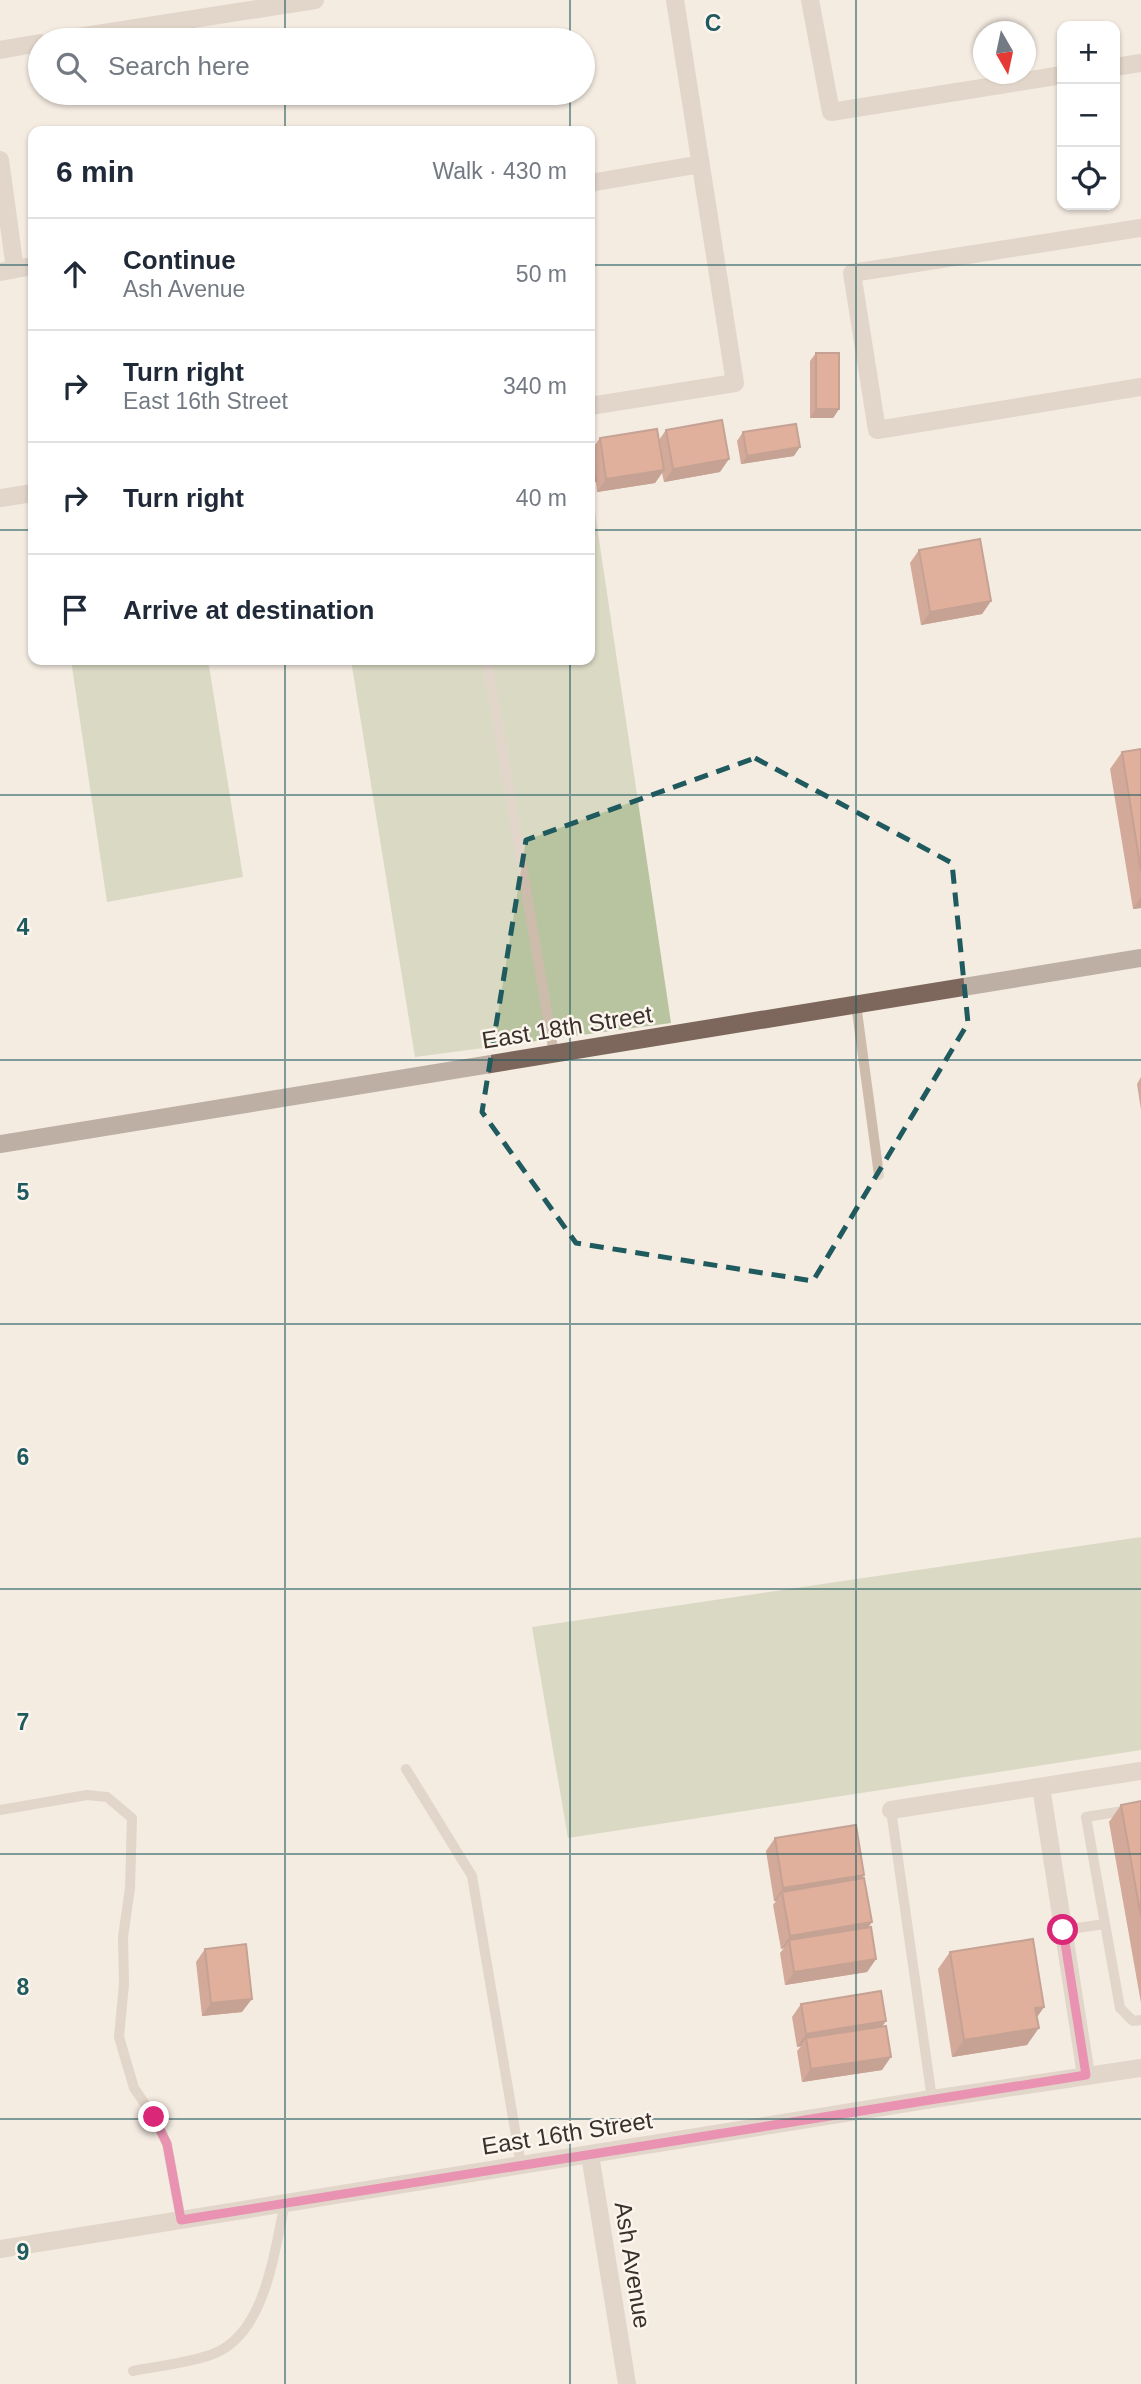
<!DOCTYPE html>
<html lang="en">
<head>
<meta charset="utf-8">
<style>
  body { margin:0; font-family:Helvetica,sans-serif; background:#f2f2f3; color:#1f2937 }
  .controls { position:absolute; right:21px; top:21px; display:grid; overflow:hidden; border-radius:14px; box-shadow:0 2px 5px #0004 }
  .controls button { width:63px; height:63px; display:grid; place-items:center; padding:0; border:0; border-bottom:2px solid #e0e1e3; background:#fff; color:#1f2937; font:35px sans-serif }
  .compass { position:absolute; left:973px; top:21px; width:63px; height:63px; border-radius:50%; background:#fff; box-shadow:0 2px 5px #0004; rotate:171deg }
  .stop { position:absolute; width:21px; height:21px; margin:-16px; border:5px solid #db2777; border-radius:50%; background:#fff }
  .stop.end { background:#db2777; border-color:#fff; box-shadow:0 2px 7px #0008 }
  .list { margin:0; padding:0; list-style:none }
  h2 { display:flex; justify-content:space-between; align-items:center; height:91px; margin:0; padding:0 28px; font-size:30px }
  h2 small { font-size:23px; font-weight:400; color:#747a83 }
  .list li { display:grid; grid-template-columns:46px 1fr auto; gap:21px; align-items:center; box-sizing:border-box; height:112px; padding:0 28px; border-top:2px solid #e0e1e3 }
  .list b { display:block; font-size:26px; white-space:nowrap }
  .list p { margin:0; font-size:23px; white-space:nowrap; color:#747a83 }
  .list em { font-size:23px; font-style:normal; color:#747a83 }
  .icon { flex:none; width:38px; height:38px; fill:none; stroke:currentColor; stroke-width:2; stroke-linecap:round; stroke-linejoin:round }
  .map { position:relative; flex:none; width:1141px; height:2384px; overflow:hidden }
  .search { position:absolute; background:#fff; box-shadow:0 2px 5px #0004; left:28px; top:28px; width:567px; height:77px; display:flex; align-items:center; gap:18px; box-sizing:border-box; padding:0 24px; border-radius:38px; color:#747a83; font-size:26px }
  .panel { position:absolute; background:#fff; box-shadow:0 2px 5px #0004; left:28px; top:126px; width:567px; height:539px; border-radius:14px }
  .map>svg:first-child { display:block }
  .green { fill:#b8c4a0 }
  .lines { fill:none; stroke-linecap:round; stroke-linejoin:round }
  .service { stroke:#cdbbac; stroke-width:10 }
  .minor { stroke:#cdbbac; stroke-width:18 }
  .tertiary { stroke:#cdbbac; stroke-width:18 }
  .primary { stroke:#7d675c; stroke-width:18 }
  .wall { fill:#ac5a40 }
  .shaded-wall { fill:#8c4a34 }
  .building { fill:#c8694b; stroke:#8c4a34; stroke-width:2 }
  .route { stroke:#db2777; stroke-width:9 }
  .marked { fill:none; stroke:#1f5a5e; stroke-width:5; stroke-dasharray:14 9; stroke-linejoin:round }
  .grid { fill:none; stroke:#1f5a5e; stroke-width:2; stroke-opacity:0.55 }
  .labels { text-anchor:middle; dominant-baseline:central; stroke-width:5; stroke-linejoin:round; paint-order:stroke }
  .street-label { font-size:24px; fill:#3b302b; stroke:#fbf5ee }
  .grid-label { font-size:23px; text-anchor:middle; font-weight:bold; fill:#1f5a5e; stroke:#fbf5ee; stroke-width:5; stroke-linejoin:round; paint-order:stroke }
</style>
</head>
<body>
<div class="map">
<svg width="1141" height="2384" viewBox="0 0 1141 2384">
  <rect width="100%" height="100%" fill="#f4ebe1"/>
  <path class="green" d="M593,499L671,1023L415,1057L351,660H590V500Z
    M71,660H208L243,877L107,902Z
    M1141,1537V1750L568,1838L532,1627Z"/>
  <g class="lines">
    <path class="service" d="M487,660L554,1054
      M856,1004L879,1175
      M406,1769L472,1876L521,2165
      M1141,1808L1086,1817L1120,2008L1133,2021L1141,2020
      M0,1810L87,1795L107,1797L132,1818L130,1888L123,1937L124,1984L119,2037L134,2088L154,2117L167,2144L181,2220
      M891,1810L932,2099
      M1063,1930L1105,1924
      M133,2371C158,2366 189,2363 213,2354C266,2334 274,2251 285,2203"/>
    <path class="minor" d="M810,0L831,112L1062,75
      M1115,67L1141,63
      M0,160L15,269
      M590,183L701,164
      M1141,228L852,273L877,430L1141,387
      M0,272L33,266
      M590,406L735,383L675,0
      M0,498L33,493
      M1041,1787L1086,2075
      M891,1810L1141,1771
      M590,2155L627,2384"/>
    <path class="tertiary" d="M59,40L315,0
      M0,50L40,43
      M0,2249L932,2099L1141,2068"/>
    <path class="primary" d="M0,1144L1141,958"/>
  </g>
  <path class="wall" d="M816,353L839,409L833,418H810V361Z
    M666,430L720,472L664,482L662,473L655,483L597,492L596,481L590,489L591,450L600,438L659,440Z
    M743,432L794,456L741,464L737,441Z
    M919,550L991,601L982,614L921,625L910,563Z
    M1141,749V908L1133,909L1110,769L1122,752Z
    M1141,1077V1110L1137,1084Z
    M1141,1801V2003L1109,1822L1121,1805Z
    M775,1838L864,1875L862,1879L868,1928L876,1959L867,1972L785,1985L780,1953L784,1948L781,1949L773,1905L776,1901H774L766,1851Z
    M205,1949L242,2012L202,2016L196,1962Z
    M950,1952L1044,2007L1037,2017L1027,2045L952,2057L938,1969Z
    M801,2004L886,2021L882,2026V2070L802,2082L797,2051L801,2046L797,2047L792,2017Z"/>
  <path class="shaded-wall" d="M816,409H839L833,418H810Z
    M800,447L794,456L741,464L747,456Z
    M729,459L720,472L664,482L673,469Z
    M664,470L655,483L597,492L606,479Z
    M596,481L590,489V482Z
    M991,601L982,614L921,625L930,612Z
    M1141,897V908L1133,909Z
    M864,1875L855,1888L782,1892L776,1901H774L783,1888Z
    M872,1922L863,1935L789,1940L784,1948L781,1949L790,1936Z
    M876,1959L867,1972L785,1985L794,1972Z
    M252,1999L242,2012L202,2016L211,2003Z
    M1044,2007L1032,2024L1035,2008Z
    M886,2021L877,2034L806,2038L801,2046L797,2047L806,2034Z
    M1039,2028L1027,2045L952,2057L964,2040Z
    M891,2057L882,2070L802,2082L811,2069Z"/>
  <path class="building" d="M816,353H839V409H816Z
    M722,420L729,459L673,469L666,430Z
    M796,424L800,447L747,456L743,432Z
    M657,429L664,470L606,479L600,438Z
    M590,442L596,481L590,482Z
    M980,539L991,601L930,612L919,550Z
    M1141,749V871L1122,752Z
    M1141,1801V1917L1121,1805Z
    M856,1825L864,1875L783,1888L775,1838Z
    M864,1878L872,1922L790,1936L782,1892Z
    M871,1927L876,1959L794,1972L789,1940Z
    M1033,1939L1044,2007L1035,2008L1039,2028L964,2040L950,1952Z
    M246,1944L252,1999L211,2003L205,1949Z
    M881,1991L886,2021L806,2034L801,2004Z
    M886,2026L891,2057L811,2069L806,2038Z"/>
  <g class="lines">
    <path class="route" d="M154,2117L167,2144L181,2220L1086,2075L1063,1930"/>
  </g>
  <path d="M0 0H1141V2384H0ZM755,758L952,863L968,1023L813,1281L576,1243L482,1112L526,840Z" fill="#f4ebe1" fill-opacity=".55" fill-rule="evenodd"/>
  <path class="marked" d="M755,758L952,863L968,1023L813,1281L576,1243L482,1112L526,840Z"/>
  <path class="grid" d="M285,0V40M570,0V40M856,0V2384M285,93V131M570,93V131M0,265H33M590,265H1141M0,530H33M590,530H1141M285,660V2384M570,660V2384M0,795H1141M0,1060H1141M0,1324H1141M0,1589H1141M0,1854H1141M0,2119H1141"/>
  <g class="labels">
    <g class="street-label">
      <text transform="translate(567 1027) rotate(-9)">East 18th Street</text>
      <text transform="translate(567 2133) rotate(-9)">East 16th Street</text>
      <text transform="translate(633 2265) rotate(81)">Ash Avenue</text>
    </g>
  </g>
  <g class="grid-label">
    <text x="713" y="31">C</text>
    <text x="23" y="935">4</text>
    <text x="23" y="1200">5</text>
    <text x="23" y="1465">6</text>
    <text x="23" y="1730">7</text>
    <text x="23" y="1995">8</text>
    <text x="23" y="2260">9</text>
  </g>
</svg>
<div class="controls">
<button>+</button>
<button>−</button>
<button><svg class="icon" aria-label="locate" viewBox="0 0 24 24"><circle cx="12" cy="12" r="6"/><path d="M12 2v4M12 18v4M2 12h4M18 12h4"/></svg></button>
</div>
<svg class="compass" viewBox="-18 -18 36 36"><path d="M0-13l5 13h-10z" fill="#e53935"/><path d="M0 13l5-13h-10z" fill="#747a83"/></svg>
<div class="stop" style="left:1063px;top:1930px"></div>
<div class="stop end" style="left:154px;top:2117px"></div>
<div class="search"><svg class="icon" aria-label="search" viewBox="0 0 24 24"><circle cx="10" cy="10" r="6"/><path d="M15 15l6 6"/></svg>Search here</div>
<section class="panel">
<h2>6 min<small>Walk · 430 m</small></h2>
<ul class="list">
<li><svg class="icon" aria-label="ahead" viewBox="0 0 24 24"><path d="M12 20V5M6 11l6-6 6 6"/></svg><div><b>Continue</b><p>Ash Avenue</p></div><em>50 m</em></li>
<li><svg class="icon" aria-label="right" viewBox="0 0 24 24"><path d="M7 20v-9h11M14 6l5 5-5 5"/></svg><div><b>Turn right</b><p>East 16th Street</p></div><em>340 m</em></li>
<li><svg class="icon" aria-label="right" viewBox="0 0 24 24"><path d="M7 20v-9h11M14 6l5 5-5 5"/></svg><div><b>Turn right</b></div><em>40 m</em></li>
<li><svg class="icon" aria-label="arrive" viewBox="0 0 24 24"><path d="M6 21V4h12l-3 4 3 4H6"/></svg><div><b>Arrive at destination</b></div></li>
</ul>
</section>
</div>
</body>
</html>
